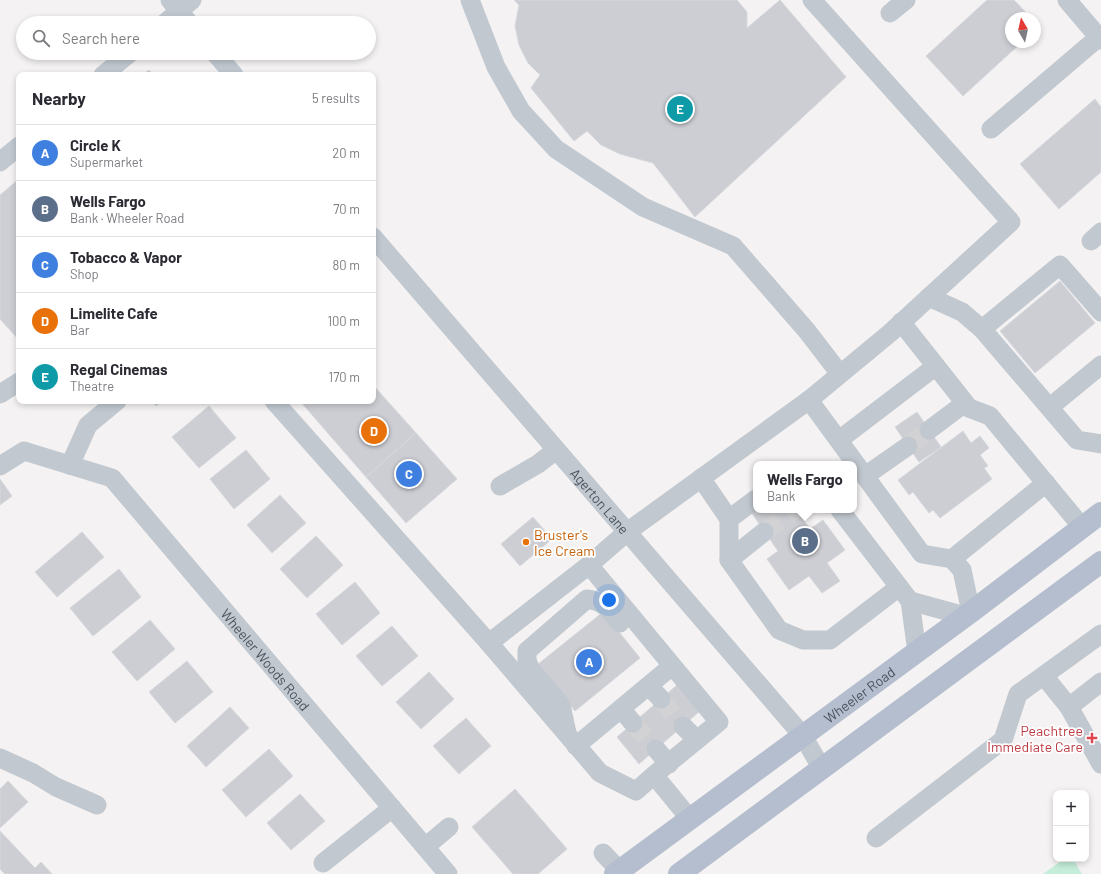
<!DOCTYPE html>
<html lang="en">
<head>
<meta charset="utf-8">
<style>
  body { margin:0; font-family:Barlow,sans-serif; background:#f2f2f3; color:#2b2b33 }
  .controls { position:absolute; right:12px; bottom:12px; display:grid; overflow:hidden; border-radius:8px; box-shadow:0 2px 6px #0003 }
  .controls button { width:36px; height:36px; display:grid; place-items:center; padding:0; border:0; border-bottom:1px solid #e1e1e2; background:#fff; color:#2b2b33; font:20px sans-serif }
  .compass { position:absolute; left:1005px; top:12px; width:36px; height:36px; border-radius:50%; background:#fff; box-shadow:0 2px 6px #0003; rotate:351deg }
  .you { position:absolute; left:609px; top:600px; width:14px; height:14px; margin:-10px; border:3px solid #fff; border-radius:50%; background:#1a73e8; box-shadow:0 0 0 6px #1a73e833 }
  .badge { display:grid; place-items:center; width:26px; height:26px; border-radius:50%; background:#2962d7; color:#fff; font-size:13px; font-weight:700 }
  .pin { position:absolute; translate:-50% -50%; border:2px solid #fff; box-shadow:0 1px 4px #0006 }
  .popup { position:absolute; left:753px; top:461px; width:104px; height:52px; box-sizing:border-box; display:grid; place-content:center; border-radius:8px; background:#fff; filter:drop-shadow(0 1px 3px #0005); font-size:13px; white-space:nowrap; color:#7c7c81 }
  .popup b { font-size:15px; color:#2b2b33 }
  .popup::after { content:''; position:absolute; left:50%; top:100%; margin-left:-8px; border:8px solid transparent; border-top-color:#fff }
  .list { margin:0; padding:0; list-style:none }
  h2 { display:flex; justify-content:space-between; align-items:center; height:52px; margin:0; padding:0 16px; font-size:17px }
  h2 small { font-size:13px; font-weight:400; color:#7c7c81 }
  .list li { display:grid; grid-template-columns:26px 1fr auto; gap:12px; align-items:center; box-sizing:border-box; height:56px; padding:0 16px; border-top:1px solid #e1e1e2 }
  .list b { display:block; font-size:15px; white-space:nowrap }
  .list p { margin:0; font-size:13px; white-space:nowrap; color:#7c7c81 }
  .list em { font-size:13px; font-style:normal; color:#7c7c81 }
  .icon { flex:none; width:22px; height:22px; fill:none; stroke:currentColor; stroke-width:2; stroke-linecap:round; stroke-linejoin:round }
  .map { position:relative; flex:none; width:1101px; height:874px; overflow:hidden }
  .search { position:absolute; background:#fff; box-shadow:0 2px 6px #0003; left:16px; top:16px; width:360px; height:44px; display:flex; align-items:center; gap:10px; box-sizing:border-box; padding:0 14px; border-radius:22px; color:#7c7c81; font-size:15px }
  .panel { position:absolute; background:#fff; box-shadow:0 2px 6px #0003; left:16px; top:72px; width:360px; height:332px; border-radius:8px }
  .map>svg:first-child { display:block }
  .green { fill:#c5edd9 }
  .building { fill:#ccced4; stroke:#d7d8dd }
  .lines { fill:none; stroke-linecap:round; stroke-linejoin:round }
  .minor-tunnel { stroke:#d2d2d4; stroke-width:19; stroke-dasharray:19 10; stroke-linecap:butt }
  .minor { stroke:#c1c8cf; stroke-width:19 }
  .major { stroke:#b4bece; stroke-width:22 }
  .food-dot { fill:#e8710a; stroke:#fff; stroke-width:1.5 }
  .health-dot { fill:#e0444e; stroke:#fff; stroke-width:1.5 }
  .labels { text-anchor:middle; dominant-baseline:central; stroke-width:3.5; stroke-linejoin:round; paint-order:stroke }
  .street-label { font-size:14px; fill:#4b535e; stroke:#fff }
  .food-label { font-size:14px; fill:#c56008; stroke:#fff; text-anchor:start }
  .health-label { font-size:14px; fill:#be3a42; stroke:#fff; text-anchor:end }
</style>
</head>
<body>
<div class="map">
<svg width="1101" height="874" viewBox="0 0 1101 874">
  <rect width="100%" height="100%" fill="#f4f2f2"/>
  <path class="green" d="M1064,859H1073L1082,874H1043Z"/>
  <path class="building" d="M514,0H737L747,12V28L780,0L846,77L695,217L653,163L620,154L601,145L587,131L574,141L531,88L540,75L528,63L519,45L515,26L519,5Z
    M987,0H1014L1031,18H1011V42H1022L963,96L926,56Z
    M149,70L154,75H142Z
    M1095,99L1101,107V172L1059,209L1020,164Z
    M19,179V340L0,319V195Z
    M1060,281L1095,323L1035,373L1000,331Z
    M373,385L416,433L366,477L300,401H373Z
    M153,401H162L156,406Z
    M209,406L236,438L199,468L172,437Z
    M917,412L941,447L919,462L895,427Z
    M963,431L971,443L980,436L989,448L980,455L988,466L984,468L992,479L940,518L933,510L929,513L913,492L909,495L898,480Z
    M416,433L457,479L406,523L366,477Z
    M246,450L270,479L234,509L210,479Z
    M0,479L12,496L0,505Z
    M280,495L306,523L272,553L247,525Z
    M749,509L796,510L810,529L823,520L845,550L827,563L840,581L822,593L809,576L789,590L767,559L778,551Z
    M533,517L552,539L520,566L501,544Z
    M82,532L104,557L57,597L35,572Z
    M316,536L343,565L307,598L280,569Z
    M119,569L141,597L93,636L70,608Z
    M355,582L380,613L342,645L316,614Z
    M603,612L640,658L575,711L537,665Z
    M150,620L175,649L137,681L112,652Z
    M392,626L418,656L382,686L356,656Z
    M187,661L213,692L175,723L149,692Z
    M429,672L454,699L421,729L396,702Z
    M677,685L700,711L639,764L617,737Z
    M230,707L249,728L206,767L187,746Z
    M466,718L491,746L459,774L433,746Z
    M269,749L293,776L246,817L222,790Z
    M8,781L28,802L0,828V789Z
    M515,789L567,849L538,874H513L472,827Z
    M300,794L325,821L291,850L267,823Z
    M0,831L35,868L41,862L52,874H5L0,869Z"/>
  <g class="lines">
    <path class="minor-tunnel" d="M908,446L929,430
      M764,532L794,510
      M661,699L683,726
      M633,723L656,749"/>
    <g class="minor">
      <path d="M170,0L189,23"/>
      <path d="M470,0L496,67L521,111L556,149L643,207L733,246L807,331L840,374"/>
      <path d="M1067,0L1101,40"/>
      <path d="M890,13L906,0"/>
      <path d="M165,23L192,0"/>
      <path d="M215,53L234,75"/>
      <path d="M103,75L130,53"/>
      <path d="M991,129L1099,37"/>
      <path d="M0,162L19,146"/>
      <path id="s1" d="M373,237L803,736L822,769"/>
      <path d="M1091,241L1101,232"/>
      <path d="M929,297L962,312L982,329"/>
      <path d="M1101,312L1060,265L982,329L1077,440L1101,444"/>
      <path d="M901,322L969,408L990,416L1082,527"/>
      <path d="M0,394L19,382"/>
      <path d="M809,400L922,554L952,559L962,570L971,612"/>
      <path d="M274,401L489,643"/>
      <path d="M1050,407L1101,365"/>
      <path d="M929,430L965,403"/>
      <path d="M839,440L936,366"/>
      <path d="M70,465L88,425L117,401"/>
      <path id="s2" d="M0,466L24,451L112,478L448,874"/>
      <path d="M865,476L908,446"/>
      <path d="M701,478L729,519V560L779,630L803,640H830L899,587"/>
      <path d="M500,486L538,464L556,450"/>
      <path d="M840,510L910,601"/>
      <path d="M729,519L756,499"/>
      <path d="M952,559L1046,483"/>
      <path d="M729,560L764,532"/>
      <path d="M589,565L627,532L809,400L890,333L1011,222L812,0"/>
      <path d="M917,652L910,601L965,616"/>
      <path d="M1044,676L1069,707L1101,682"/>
      <path d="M649,686L661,699"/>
      <path d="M1069,707L1101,764"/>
      <path d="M621,709L633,723"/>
      <path d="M683,726L697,740"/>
      <path d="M567,733L561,705L530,668L527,660V651L587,599C604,601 610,611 620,623"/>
      <path d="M576,746L672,666"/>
      <path d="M656,749L669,764"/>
      <path d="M0,758L33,773L56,787L97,805"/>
      <path d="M654,775L636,791L600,773L489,643L589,565L719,722L654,775L690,819"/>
      <path d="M876,838L1003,740L1018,694L1101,634"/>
      <path d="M425,847L449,827"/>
      <path d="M603,853L620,871"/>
      <path d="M323,863L392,808"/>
    </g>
    <g class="major">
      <path id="s3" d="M615,874L971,612L1101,513"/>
      <path d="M679,874L1101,562"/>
    </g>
  </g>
  <circle class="food-dot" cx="526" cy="542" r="4"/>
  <path class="health-dot" d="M1090 732h4v4h4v4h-4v4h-4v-4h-4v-4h4z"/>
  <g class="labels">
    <g class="street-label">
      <text stroke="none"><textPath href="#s1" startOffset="348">Agerton Lane</textPath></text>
      <text stroke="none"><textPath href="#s2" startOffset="358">Wheeler Woods Road</textPath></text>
      <text stroke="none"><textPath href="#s3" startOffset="303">Wheeler Road</textPath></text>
    </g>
    <g class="food-label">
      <text x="534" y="534">Bruster's<tspan x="534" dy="16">Ice Cream</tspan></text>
    </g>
    <g class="health-label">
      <text x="1083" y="730">Peachtree<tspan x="1083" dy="16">Immediate Care</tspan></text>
    </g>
  </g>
</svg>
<div class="controls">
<button>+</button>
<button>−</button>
</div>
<svg class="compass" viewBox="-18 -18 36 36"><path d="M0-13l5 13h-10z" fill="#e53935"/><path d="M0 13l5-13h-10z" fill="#7c7c81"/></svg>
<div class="you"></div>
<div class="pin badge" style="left:589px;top:662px;background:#3f7fe0">A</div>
<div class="pin badge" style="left:805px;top:541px;background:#5c6f8a">B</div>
<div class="popup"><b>Wells Fargo</b>Bank</div>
<div class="pin badge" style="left:409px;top:474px;background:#3f7fe0">C</div>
<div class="pin badge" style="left:374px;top:431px;background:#e8710a">D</div>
<div class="pin badge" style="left:680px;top:109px;background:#0f9aa8">E</div>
<div class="search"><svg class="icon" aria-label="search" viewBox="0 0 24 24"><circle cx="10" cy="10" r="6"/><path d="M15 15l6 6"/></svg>Search here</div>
<section class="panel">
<h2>Nearby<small>5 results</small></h2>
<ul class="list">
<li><span class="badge" style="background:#3f7fe0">A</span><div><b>Circle K</b><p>Supermarket</p></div><em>20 m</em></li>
<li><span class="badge" style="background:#5c6f8a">B</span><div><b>Wells Fargo</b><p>Bank · Wheeler Road</p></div><em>70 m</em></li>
<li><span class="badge" style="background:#3f7fe0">C</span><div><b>Tobacco &amp; Vapor</b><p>Shop</p></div><em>80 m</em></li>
<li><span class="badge" style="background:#e8710a">D</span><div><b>Limelite Cafe</b><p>Bar</p></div><em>100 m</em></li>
<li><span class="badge" style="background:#0f9aa8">E</span><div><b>Regal Cinemas</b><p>Theatre</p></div><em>170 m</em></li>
</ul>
</section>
</div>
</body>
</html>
